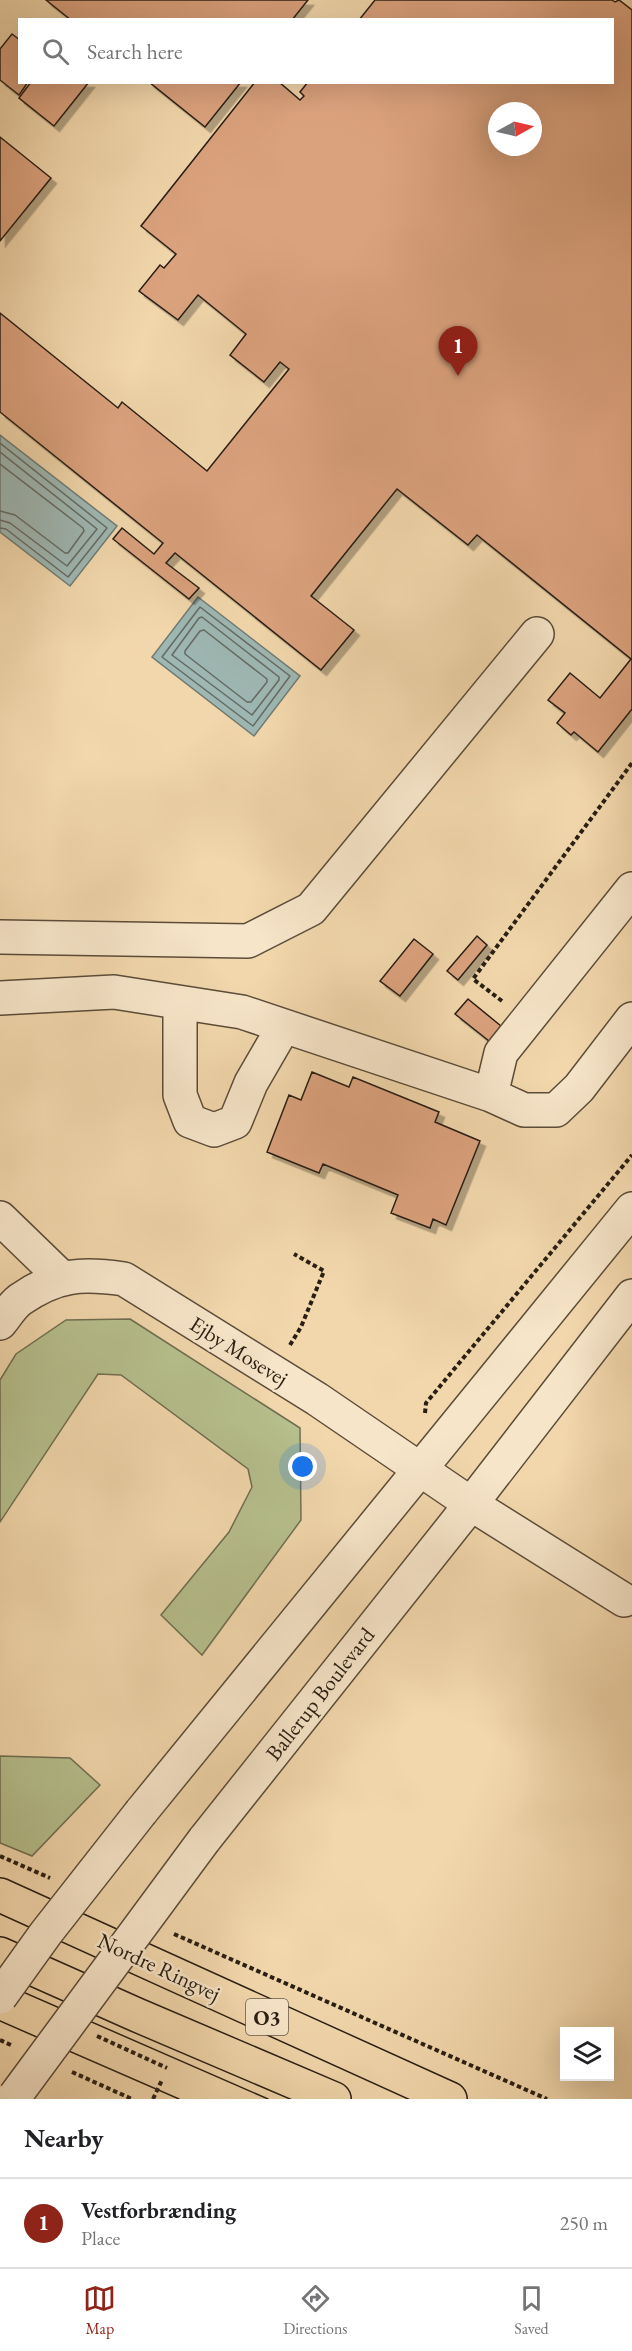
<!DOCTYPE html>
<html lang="en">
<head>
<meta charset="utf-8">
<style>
  body { margin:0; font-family:"EB Garamond",serif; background:#f2f2f2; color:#202124 }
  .controls { position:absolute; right:18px; bottom:18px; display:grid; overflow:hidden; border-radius:0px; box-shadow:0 6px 24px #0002 }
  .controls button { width:54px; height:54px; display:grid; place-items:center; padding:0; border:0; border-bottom:2px solid #e0e0e0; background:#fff; color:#202124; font:30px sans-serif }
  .compass { position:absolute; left:488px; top:102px; width:54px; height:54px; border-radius:50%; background:#fff; box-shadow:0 6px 24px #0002; rotate:82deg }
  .you { position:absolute; left:303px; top:1467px; width:21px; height:21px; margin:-15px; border:4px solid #fff; border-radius:50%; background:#1a73e8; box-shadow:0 0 0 9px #1a73e833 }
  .badge { display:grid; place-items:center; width:39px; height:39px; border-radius:50%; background:#8f2418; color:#fff; font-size:20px; font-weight:700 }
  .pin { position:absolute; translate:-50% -50px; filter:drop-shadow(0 2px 3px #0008) }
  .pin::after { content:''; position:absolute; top:32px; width:21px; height:18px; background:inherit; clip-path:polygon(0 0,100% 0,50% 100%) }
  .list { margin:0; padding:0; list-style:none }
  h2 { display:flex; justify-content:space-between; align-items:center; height:78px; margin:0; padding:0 24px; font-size:26px }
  h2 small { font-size:20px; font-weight:400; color:#757577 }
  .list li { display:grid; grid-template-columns:39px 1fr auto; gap:18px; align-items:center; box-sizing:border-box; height:90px; padding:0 24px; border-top:2px solid #e0e0e0 }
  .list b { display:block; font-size:22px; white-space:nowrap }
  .list p { margin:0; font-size:20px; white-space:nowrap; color:#757577 }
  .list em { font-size:20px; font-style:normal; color:#757577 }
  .icon { flex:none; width:33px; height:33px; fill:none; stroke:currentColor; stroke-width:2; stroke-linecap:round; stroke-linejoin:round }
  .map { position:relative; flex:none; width:632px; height:2099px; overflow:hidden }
  .search { position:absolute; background:#fff; box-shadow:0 6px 24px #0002; left:18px; right:18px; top:18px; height:66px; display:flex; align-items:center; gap:15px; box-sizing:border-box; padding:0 21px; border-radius:0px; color:#757577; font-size:22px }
  .sheet { height:168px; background:#fff }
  nav { display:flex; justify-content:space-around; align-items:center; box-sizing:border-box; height:84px; border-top:2px solid #e0e0e0; background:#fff; font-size:16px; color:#757577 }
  nav a { display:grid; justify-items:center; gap:3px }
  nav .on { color:#8f2418 }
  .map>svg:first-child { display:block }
  .green { fill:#b6bf8d; stroke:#706e50; stroke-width:1.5 }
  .water { fill:#9eb7b3; stroke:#6f7a73; stroke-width:1.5 }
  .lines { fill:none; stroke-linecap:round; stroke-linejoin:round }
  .shore { stroke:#646a63; stroke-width:1.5 }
  .building { fill:#dba27e; stroke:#291e13; stroke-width:1.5; fill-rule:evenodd; filter:url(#shadow) }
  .minor-casing { stroke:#5b4c39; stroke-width:36 }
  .major-casing { stroke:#291e13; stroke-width:36 }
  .path { stroke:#291e13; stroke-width:4; stroke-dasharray:4.5 3; stroke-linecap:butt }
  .minor { stroke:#f7e5c9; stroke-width:33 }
  .major { stroke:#f2d7ac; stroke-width:33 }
  .tram { stroke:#291e13; stroke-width:1.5 }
  .minor-bridge-casing { stroke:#5b4c39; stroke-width:36; stroke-linecap:butt }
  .minor-bridge { stroke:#f7e5c9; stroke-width:33 }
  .labels { text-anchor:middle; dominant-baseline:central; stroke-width:5; stroke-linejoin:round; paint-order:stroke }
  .shield { fill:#f7e5c9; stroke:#675a4a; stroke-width:1.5 }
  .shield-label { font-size:21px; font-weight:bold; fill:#291e13 }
  .street-label { font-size:22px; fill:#291e13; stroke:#f7e5c9 }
</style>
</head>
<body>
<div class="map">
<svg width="632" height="2099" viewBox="0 0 632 2099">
  <defs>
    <filter id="shadow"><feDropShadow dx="5.5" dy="5.5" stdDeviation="0" flood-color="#0004"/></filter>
  </defs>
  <rect width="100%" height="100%" fill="#f2d7ac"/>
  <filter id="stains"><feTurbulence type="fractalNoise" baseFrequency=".00333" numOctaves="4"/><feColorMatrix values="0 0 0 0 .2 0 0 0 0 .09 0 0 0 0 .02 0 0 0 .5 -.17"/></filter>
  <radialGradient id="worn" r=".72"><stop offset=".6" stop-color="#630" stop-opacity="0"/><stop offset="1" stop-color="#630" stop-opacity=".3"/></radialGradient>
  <path class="green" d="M130,1319L300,1428L301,1520L202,1655L161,1615L229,1532L252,1487L248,1469L121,1375L98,1374L0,1522V1380L16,1354L66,1320Z
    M0,1756L70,1758L100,1785L32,1856L0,1843Z"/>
  <path class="water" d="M0,435L117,526L70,586L0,532Z
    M198,597L300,676L254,736L152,657Z"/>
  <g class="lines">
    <path class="shore" d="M0,443L107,528L68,577L6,529L0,528
      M0,452L97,529L67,566L10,523L0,520
      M0,464L83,528L84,531L68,553H65L15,515L0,511
      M200,607L290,676L253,726L162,657Z
      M202,617L279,677V680L252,715L172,655L199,618Z
      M204,630L267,679V682L251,702H247L185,654V651L200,631Z"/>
  </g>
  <path class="building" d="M46,0H308L292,20H71Z
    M375,0H612L615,2L619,0L632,10V709L598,752L574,732L571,735L557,723L565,713L548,700L570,673L600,698L631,659L477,535L468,545L397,489L311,596L354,630L321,670L175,553L166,563L199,588L189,599L113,539L122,528L154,554L163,543L0,412V313L118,408L122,402L207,471L289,369L280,362L264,382L230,355L246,334L198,295L178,320L139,291L160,265L164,268L176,254L141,226L255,82H279L300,100L304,96L300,92L308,82H612V20H359ZM497,111H533V147H497Z
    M12,34L20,40V82H28L19,95L0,80V49Z
    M31,82H89L54,126L19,98Z
    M149,82H241L205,127Z
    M0,137L51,178L0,241Z
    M477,936L487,945L458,980L447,971Z
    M414,939L433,954L400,996L380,981Z
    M468,999L501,1026L489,1041L455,1014Z
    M312,1072L349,1087L353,1077L439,1112L435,1122L480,1141L446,1225L433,1219L430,1228L391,1213L398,1195L323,1164L319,1173L267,1152L289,1095L301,1100Z"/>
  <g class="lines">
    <defs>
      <path id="minor" d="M0,937L248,941L311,909L537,634
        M0,998L114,992L242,1012L491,1095L524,1110H556L579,1088L632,1019
        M180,1003V1095L190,1121L214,1130L235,1122L251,1083L284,1026
        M491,1095L501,1053L632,889
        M0,1218L62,1278
        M0,1323C6,1316 13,1304 21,1299C57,1274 82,1273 124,1279L317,1399L471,1504L624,1600
        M141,1812L632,1209
        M204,1840L471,1504L632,1296"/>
      <path id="major" d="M0,1895L450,2099
        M0,1954L137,2015L334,2099"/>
    </defs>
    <use href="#minor" class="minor-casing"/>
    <use href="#major" class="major-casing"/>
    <path class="path" d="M502,1001L473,979L632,763
      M290,1345L301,1327L324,1271L294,1254
      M425,1413L426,1403L632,1155
      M0,1856L50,1878
      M174,1934L547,2099
      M97,2036L167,2068
      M0,2040L13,2046
      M72,2072L132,2099
      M153,2099L162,2080"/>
    <use href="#minor" class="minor"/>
    <use href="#major" class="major"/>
    <path class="tram" d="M0,1982L268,2099
      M0,2021L179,2099"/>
    <defs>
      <path id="minor-bridge" d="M0,1997L46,1933L141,1812
        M15,2096L204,1840"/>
    </defs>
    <use href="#minor-bridge" class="minor-bridge-casing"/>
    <use href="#minor-bridge" class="minor-bridge"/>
  </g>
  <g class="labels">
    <rect class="shield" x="246" y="1999" width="42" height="36" rx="4.5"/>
    <g class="shield-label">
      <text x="267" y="2017">O3</text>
    </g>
    <g class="street-label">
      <text transform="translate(239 1351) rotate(32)">Ejby Mosevej</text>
      <text transform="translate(320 1694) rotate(-52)">Ballerup Boulevard</text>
      <text transform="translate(159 1967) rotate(25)">Nordre Ringvej</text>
    </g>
  </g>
  <rect width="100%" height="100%" filter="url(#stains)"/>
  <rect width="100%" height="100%" fill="url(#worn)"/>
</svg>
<div class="controls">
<button><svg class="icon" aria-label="layers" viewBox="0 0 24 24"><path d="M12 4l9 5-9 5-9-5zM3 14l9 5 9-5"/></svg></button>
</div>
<svg class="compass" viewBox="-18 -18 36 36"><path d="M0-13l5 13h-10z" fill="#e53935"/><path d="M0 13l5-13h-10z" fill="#757577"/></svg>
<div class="you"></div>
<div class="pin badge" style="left:458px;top:376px">1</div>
<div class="search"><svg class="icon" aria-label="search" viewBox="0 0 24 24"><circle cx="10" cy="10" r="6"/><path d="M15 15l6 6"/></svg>Search here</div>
</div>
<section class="sheet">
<h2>Nearby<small></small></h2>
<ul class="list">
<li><span class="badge">1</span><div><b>Vestforbrænding</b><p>Place</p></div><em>250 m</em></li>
</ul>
</section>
<nav>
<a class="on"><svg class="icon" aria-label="map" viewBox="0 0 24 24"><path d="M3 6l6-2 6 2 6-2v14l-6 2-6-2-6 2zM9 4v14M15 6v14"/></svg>Map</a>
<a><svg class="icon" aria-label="directions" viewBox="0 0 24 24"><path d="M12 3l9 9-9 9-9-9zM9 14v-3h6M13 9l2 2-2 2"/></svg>Directions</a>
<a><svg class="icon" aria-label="saved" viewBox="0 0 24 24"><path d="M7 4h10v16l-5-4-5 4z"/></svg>Saved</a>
</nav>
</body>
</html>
